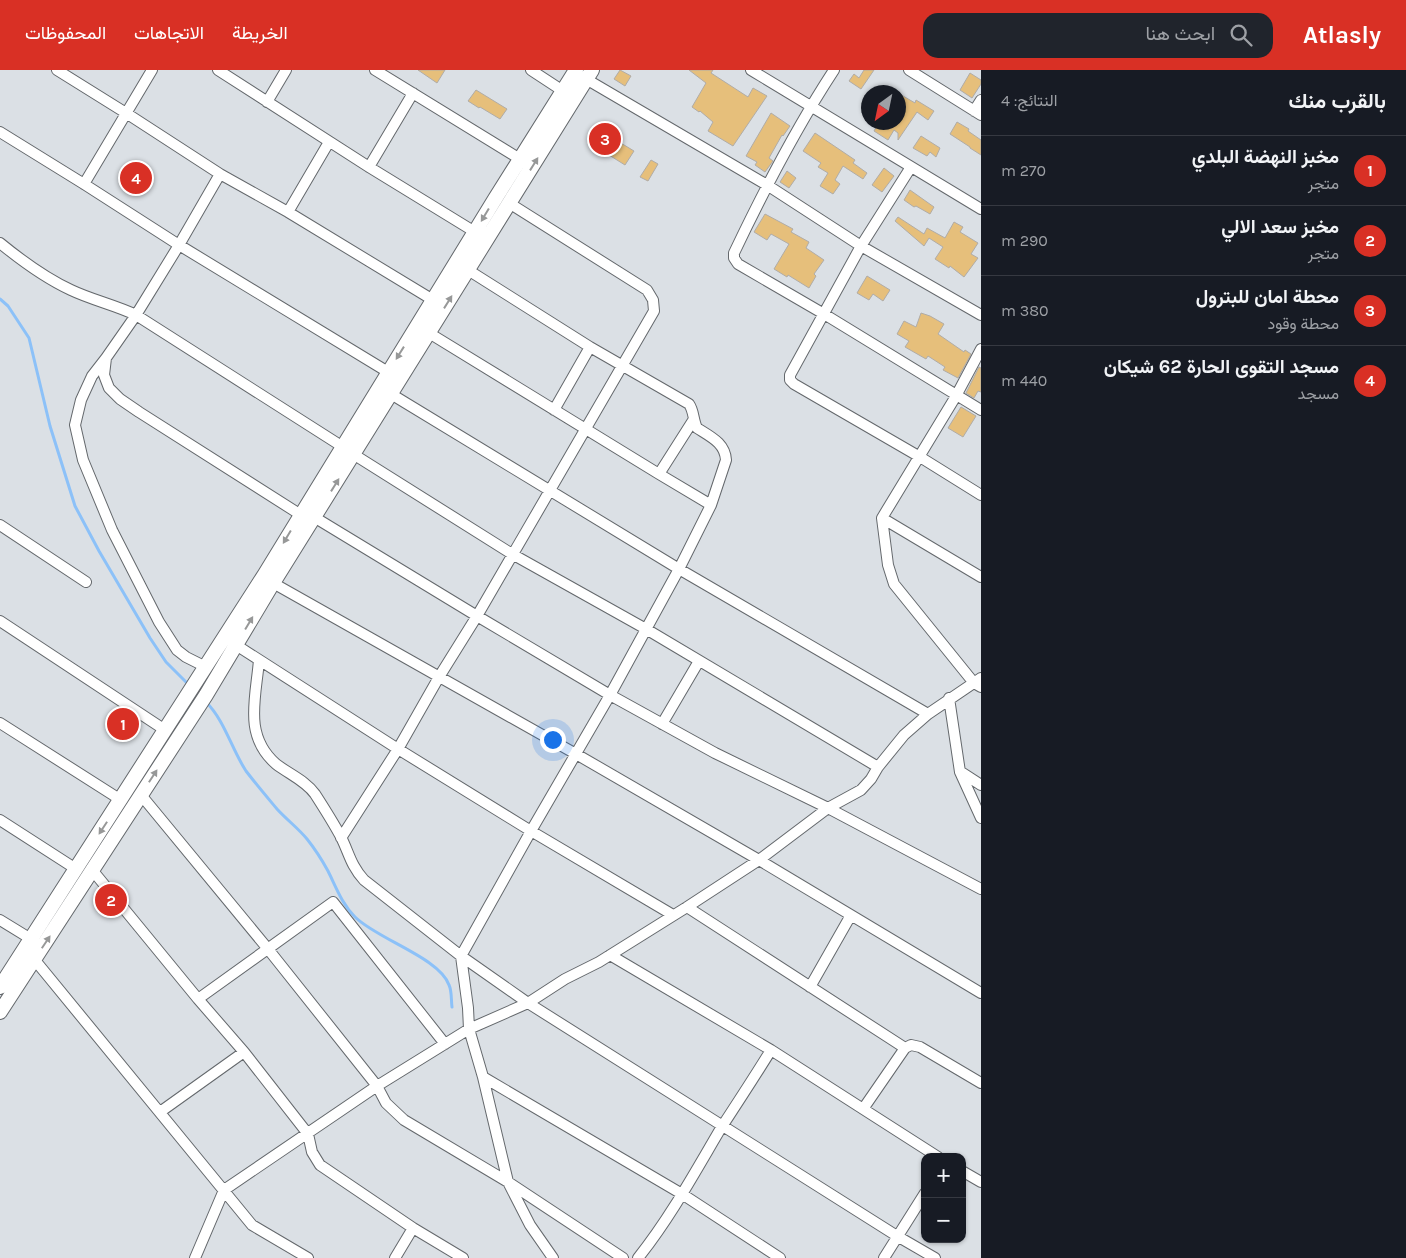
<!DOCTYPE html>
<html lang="ar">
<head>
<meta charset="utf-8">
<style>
  body { margin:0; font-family:Karla,Vazirmatn,sans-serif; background:#20242c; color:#f1f3f6; direction:rtl }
  .controls { position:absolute; right:15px; bottom:15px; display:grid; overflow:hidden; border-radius:10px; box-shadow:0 1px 4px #0004 }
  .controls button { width:45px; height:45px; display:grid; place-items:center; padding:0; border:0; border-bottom:1px solid #363941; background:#171b24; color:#f1f3f6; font:25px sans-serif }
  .compass { position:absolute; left:861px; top:15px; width:45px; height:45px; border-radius:50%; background:#171b24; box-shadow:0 1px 4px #0004; rotate:213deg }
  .you { position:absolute; left:552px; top:669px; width:18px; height:18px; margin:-12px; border:4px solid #fff; border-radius:50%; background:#1a73e8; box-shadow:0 0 0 8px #1a73e833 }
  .badge { display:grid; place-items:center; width:32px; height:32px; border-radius:50%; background:#d93025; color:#fff; font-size:16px; font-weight:700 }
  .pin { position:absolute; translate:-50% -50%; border:2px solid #fff; box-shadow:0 1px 5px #0006 }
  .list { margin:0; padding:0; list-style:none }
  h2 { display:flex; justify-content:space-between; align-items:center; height:65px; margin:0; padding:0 20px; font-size:21px }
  h2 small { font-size:16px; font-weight:400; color:#9ea1a6 }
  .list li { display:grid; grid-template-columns:32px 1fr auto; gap:15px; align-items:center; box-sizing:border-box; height:70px; padding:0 20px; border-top:1px solid #363941 }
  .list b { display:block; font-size:19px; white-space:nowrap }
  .list p { margin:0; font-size:16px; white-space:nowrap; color:#9ea1a6 }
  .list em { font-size:16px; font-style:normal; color:#9ea1a6 }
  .icon { flex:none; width:28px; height:28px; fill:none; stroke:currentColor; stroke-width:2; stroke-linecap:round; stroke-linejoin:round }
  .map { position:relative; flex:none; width:981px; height:1188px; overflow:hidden; direction:ltr }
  header { display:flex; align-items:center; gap:30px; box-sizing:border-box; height:70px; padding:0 25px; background:#d93025; color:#fff }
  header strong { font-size:24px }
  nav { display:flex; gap:28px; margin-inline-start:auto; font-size:18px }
  .search { width:350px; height:45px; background:#20242c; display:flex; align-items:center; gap:12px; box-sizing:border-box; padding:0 18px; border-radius:15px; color:#9ea1a6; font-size:19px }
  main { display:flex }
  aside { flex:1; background:#171b24 }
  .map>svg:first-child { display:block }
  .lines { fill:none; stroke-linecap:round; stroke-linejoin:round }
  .stream { stroke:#8cc1f8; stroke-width:3 }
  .building { fill:#e6bf7b; stroke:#b0aca7 }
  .minor-casing { stroke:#64686c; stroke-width:12 }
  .secondary-casing { stroke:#64686c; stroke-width:16 }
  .minor { stroke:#fff; stroke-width:10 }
  .secondary { stroke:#fff; stroke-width:14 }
  .oneway { fill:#979898 }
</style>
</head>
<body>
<header>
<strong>Atlasly</strong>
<div class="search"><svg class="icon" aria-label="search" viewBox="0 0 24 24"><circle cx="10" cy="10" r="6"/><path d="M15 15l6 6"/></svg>ابحث هنا</div>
<nav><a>الخريطة</a><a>الاتجاهات</a><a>المحفوظات</a></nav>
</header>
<main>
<aside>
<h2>بالقرب منك<small>النتائج: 4</small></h2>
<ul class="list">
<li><span class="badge">1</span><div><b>مخبز النهضة البلدي</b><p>متجر</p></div><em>270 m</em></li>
<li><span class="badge">2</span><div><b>مخبز سعد الالي</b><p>متجر</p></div><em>290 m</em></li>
<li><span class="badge">3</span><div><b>محطة امان للبترول</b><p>محطة وقود</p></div><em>380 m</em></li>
<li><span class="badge">4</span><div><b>مسجد التقوى الحارة 62 شيكان</b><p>مسجد</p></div><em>440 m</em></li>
</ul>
</aside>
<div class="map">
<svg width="981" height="1188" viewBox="0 0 981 1188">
  <rect width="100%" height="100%" fill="#dbe0e5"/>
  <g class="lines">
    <path class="stream" d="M0,229L8,236L29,268L50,356L75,436L99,481L150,568L166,592L189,615
      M206,632C225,651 231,678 246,701C256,714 267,727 277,739C287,750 298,758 307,769C315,779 322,790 328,801C336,817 342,834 355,847C377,869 440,888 449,915C452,921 451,930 452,937"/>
  </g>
  <path class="building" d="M418,0H445L437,13Z
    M620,0L631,6L625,16L614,9Z
    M689,0H713L711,3L748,27L753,18L767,26L733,76L708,61L713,52L700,41L699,42L692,37L706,13Z
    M864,0H874L861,19L849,11L854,4L859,8Z
    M970,3L981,10V14L972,28L960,20Z
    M476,20L507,39L500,49L480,37L479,38L468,31Z
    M898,23L915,33L916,30L934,41L928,50L917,42L898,70V63L894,60L888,70L874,61L879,52H898Z
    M771,43L790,56L783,66L782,65L769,88L773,91L765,102L755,95L757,92L746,86Z
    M957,52L969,59L968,61L981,70V85L970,78V77L950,64Z
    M601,61L634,81L625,95L593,75Z
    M815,63L855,90L853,93L867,103L863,109L843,96L835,110L840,114L833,124L820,116L828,103L818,97L821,93L803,81Z
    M921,66L940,78L936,87L930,82L927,86L913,78Z
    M651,90L658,94L648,111L640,107Z
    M884,98L894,106L882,122L872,115Z
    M787,101L796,108L789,118L780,112Z
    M910,120L934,137L930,144L916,136L914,137L904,130Z
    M765,144L793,159L791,162L809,172L806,178L824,190L814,204L816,206L809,218L788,205L787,207L774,199L789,174L771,164L767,170L754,162Z
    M898,147L924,164L927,158L945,168L954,152L963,157L960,162L978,173L971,184L978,188L964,207L950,196L949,198L935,189L943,177L929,168L924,176L895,151Z
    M867,206L890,220L883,231L873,224L869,230L857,223Z
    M921,243L930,246L944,254L938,264L964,282L965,280L971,284L958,308L943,300L945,297L928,286L926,289L905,277L909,271L897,264L904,251L916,257Z
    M979,297L981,298V322L978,321L974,328L966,323Z
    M961,337L976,346L963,367L948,358Z"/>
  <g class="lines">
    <defs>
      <path id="minor" d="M57,0L126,43L220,104L288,142L433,230
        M218,0L369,97L475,162
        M375,0L520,89
        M531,0L563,21
        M751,0L981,139
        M834,0C796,58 764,120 734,183V188L738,194L824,244L981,340
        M909,0L981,45
        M586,9L767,115L861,176L981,245
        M267,32L286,0
        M974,41L981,30
        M0,62L84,114L179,175L388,302
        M369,97L413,23
        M911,97L861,176L790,305V310L794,314L920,387L981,425
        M220,104L179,175L136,245L106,288L104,305L109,318L120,329L139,342L301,445
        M84,114L152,0
        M288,142L329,72
        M0,173C22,191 45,208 71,220C92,230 115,235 136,245L343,377
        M468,200L590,277L689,334C694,341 693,350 697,358C711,367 725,373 726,390L711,435L679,499L610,625L531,761L461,886L528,933L897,1166L935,1188
        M429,263L659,404L711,435
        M981,279L956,326L882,448L888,495L894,514L974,613L981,617
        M106,288L92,306L81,330L75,355L83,390L112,460L159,552L177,580L186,587L206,597
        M391,324L679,499L928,644
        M554,340L590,277
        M353,384L512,484L646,559L878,697
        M659,404L694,349
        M314,447L477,546L610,625L715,683L828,738L981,819
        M882,448L981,507
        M0,455L86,512
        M273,513L576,684L759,790L981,923
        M0,551L165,660
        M236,575L398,679L531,761L673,845
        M259,590C256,628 243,665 276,694C289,704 306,711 315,724C324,738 333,752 341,767C349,783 351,796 364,810L461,886L468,938L469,959L483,1007L508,1112L530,1155L553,1188
        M949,628L960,702L981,748
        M0,653L121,730
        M662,654L699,591
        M961,702L981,715
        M141,725L268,879L377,1016L386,1033L404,1050L508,1112L623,1188
        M0,750L76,799
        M341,768L398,679L439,607L477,546L654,241L653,230L647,220L509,133
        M93,801L198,929L244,982L308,1064L312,1082L320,1095L413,1158L463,1188
        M687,837L905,978
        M0,850L31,869
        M610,885L771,980L938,1087
        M34,889L252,1155L308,1188
        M810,917L851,845
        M198,929L333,832L445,974
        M483,1007L682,1124L780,1188
        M863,1039L905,978L911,975L920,977L981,1013
        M160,1042L244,982
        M962,1101L981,1112
        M195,1188L224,1120L377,1016L469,959L528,933L565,909L599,892L687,837L759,790L828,738L861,720L871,709L878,697L904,665L928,644L981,608
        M395,1188L413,1158
        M638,1188C670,1148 695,1102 721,1058C738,1032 755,1006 771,980
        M884,1188L925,1123"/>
      <path id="secondary" d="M0,917L265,504L495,129L576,0
        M0,942L206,625L273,513L592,0"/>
    </defs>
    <use href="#minor" class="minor-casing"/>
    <use href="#secondary" class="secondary-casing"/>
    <use href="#minor" class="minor"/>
    <use href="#secondary" class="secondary"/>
  </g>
  <defs><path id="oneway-solid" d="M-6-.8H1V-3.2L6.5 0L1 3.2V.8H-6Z" transform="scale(1.25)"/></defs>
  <g class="oneway">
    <use href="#oneway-solid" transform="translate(534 94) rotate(-58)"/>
    <use href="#oneway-solid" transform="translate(485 145) rotate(121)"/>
    <use href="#oneway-solid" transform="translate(448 232) rotate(-58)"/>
    <use href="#oneway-solid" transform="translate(400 283) rotate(122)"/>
    <use href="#oneway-solid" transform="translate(335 415) rotate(-58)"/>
    <use href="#oneway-solid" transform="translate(287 467) rotate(121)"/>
    <use href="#oneway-solid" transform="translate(249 553) rotate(-59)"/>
    <use href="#oneway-solid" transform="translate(153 706) rotate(-57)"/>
    <use href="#oneway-solid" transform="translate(103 758) rotate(123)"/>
    <use href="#oneway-solid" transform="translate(46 872) rotate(-56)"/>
  </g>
</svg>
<div class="controls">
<button>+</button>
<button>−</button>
</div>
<svg class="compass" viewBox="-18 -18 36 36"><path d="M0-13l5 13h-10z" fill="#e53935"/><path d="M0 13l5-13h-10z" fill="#9ea1a6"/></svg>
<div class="you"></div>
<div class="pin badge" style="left:123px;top:654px">1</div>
<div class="pin badge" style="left:111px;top:830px">2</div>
<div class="pin badge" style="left:605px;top:69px">3</div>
<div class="pin badge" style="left:136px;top:108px">4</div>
</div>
</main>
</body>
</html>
